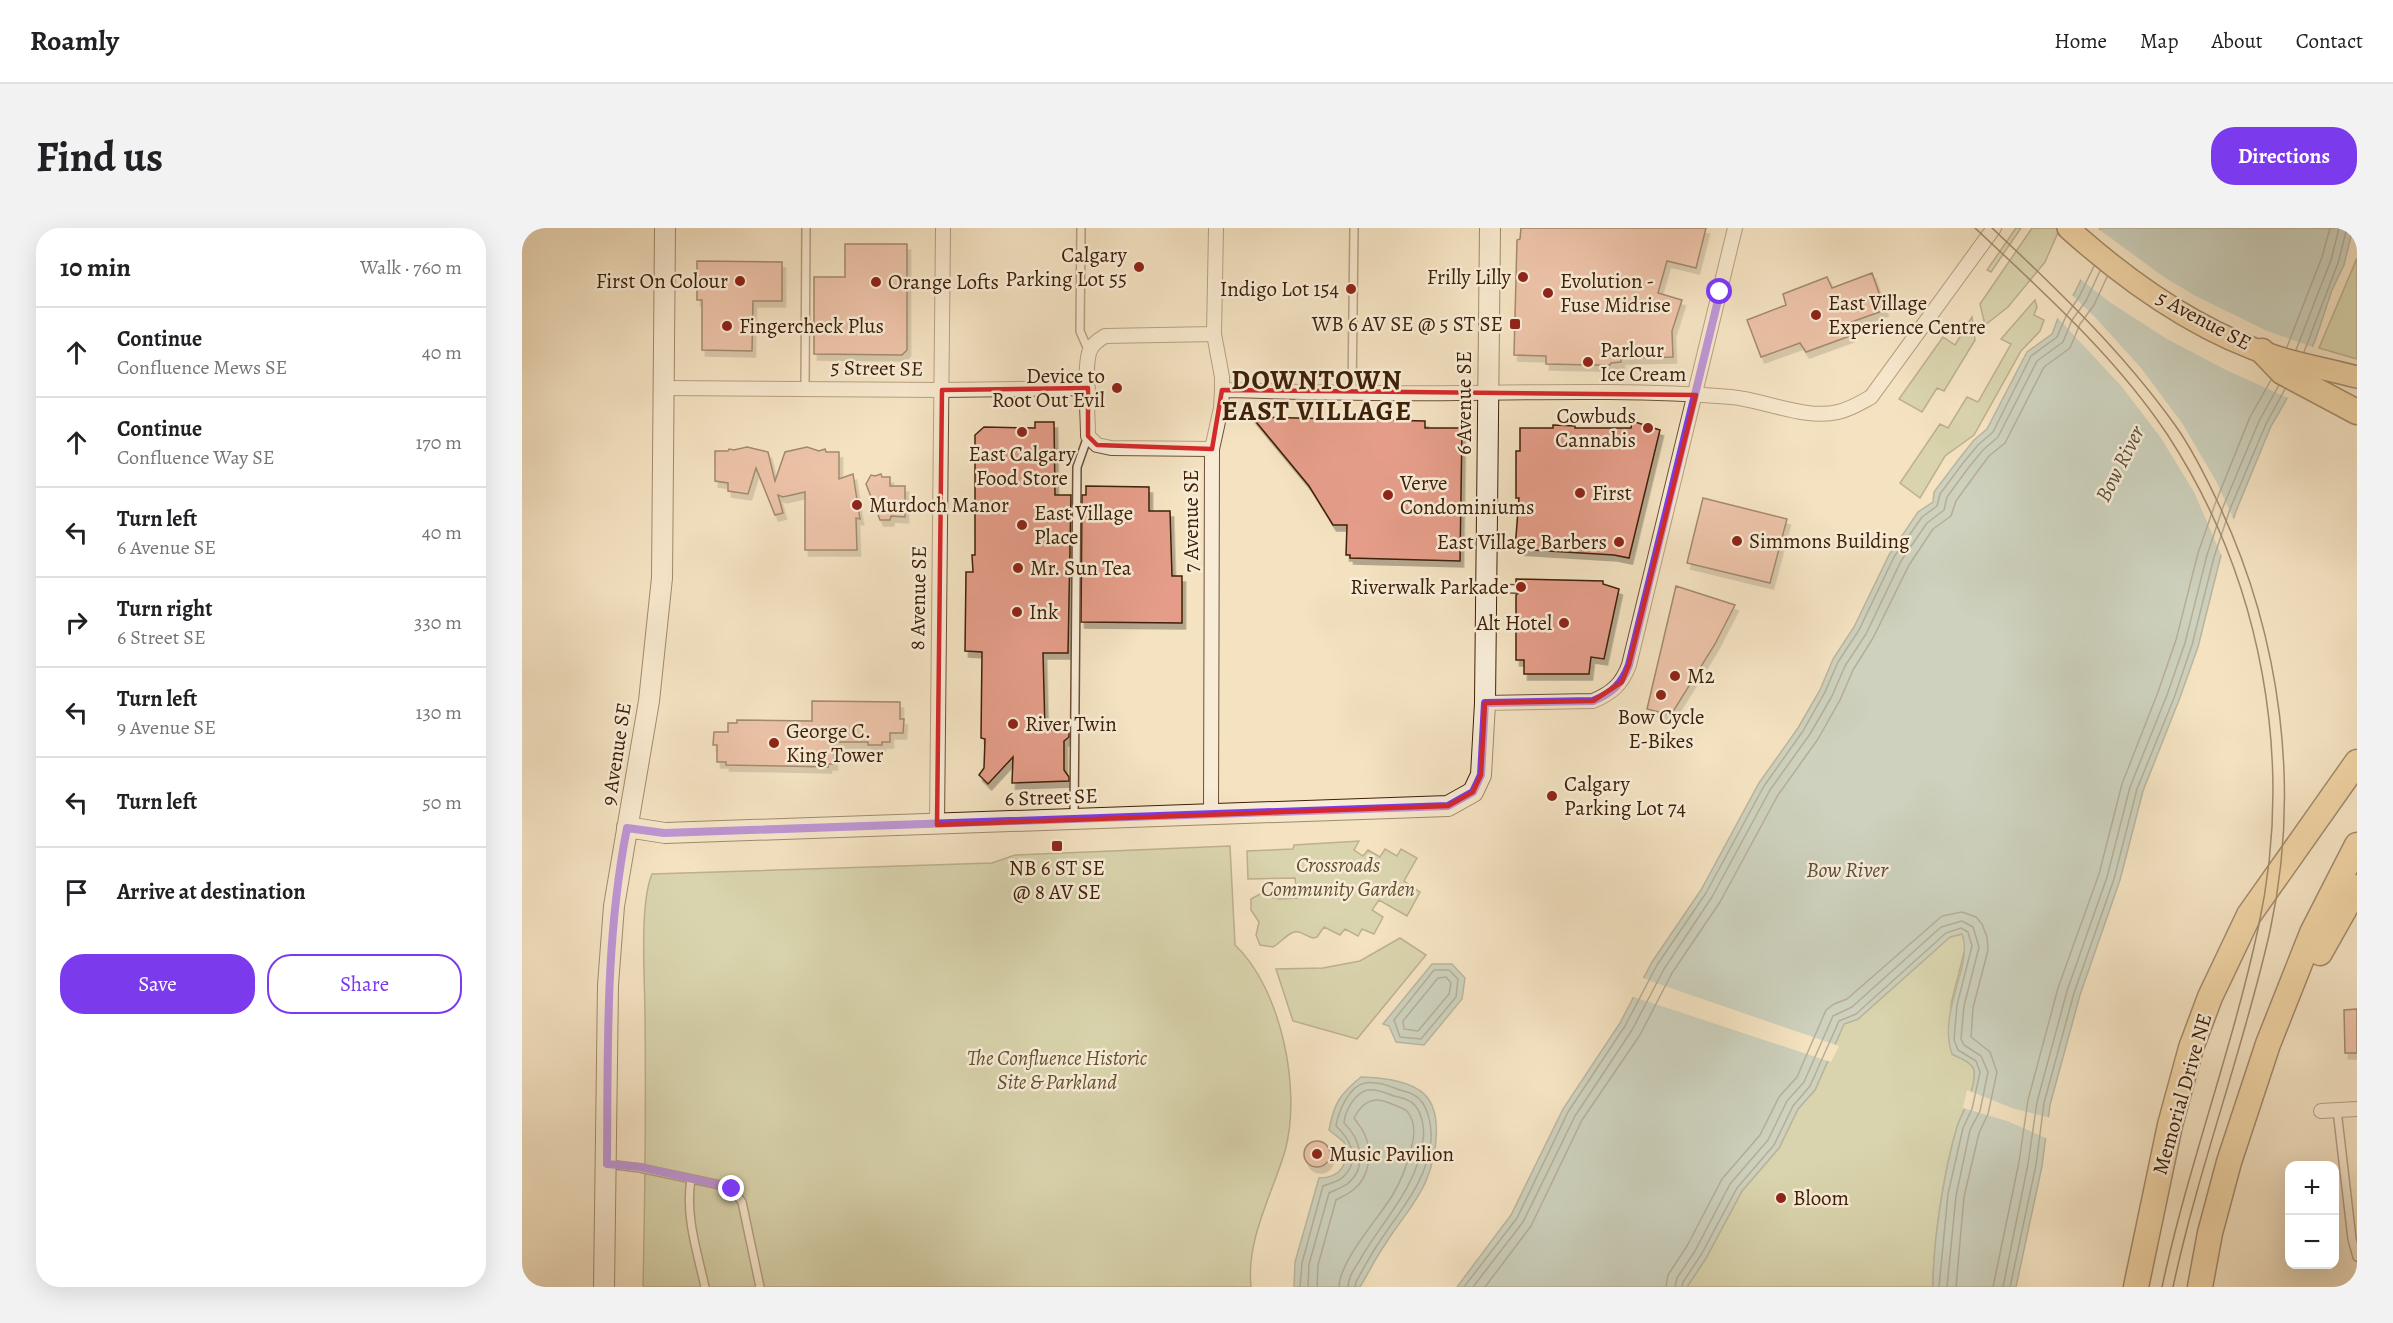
<!DOCTYPE html>
<html lang="en">
<head>
<meta charset="utf-8">
<style>
  body { margin:0; font-family:Alegreya,serif; background:#f2f2f2; color:#202124 }
  .controls { position:absolute; right:18px; bottom:18px; display:grid; overflow:hidden; border-radius:12px; box-shadow:0 6px 24px #0002 }
  .controls button { width:54px; height:54px; display:grid; place-items:center; padding:0; border:0; border-bottom:2px solid #e0e0e0; background:#fff; color:#202124; font:30px sans-serif }
  .stop { position:absolute; width:18px; height:18px; margin:-14px; border:4px solid #7c3aed; border-radius:50%; background:#fff }
  .stop.end { background:#7c3aed; border-color:#fff; box-shadow:0 2px 6px #0008 }
  .list { margin:0; padding:0; list-style:none }
  h2 { display:flex; justify-content:space-between; align-items:center; height:78px; margin:0; padding:0 24px; font-size:26px }
  h2 small { font-size:20px; font-weight:400; color:#757577 }
  .list li { display:grid; grid-template-columns:39px 1fr auto; gap:18px; align-items:center; box-sizing:border-box; height:90px; padding:0 24px; border-top:2px solid #e0e0e0 }
  .list b { display:block; font-size:22px; white-space:nowrap }
  .list p { margin:0; font-size:20px; white-space:nowrap; color:#757577 }
  .list em { font-size:20px; font-style:normal; color:#757577 }
  .actions { display:flex; gap:12px; padding:18px 24px }
  .actions a { flex:1; padding:14px 0; border:2px solid #7c3aed; border-radius:24px; text-align:center; font-size:21px; color:#7c3aed }
  .actions .main { background:#7c3aed; color:#fff }
  .icon { flex:none; width:33px; height:33px; fill:none; stroke:currentColor; stroke-width:2; stroke-linecap:round; stroke-linejoin:round }
  .map { position:relative; flex:none; width:1835px; height:1059px; overflow:hidden; border-radius:24px }
  header { display:flex; align-items:center; gap:36px; box-sizing:border-box; height:84px; padding:0 30px; background:#fff; border-bottom:2px solid #e0e0e0 }
  header strong { font-size:28px }
  nav { display:flex; gap:33px; margin-inline-start:auto; font-size:21px }
  .intro { display:flex; align-items:center; justify-content:space-between; box-sizing:border-box; height:144px; padding:0 36px }
  h1 { margin:0; font-size:42px }
  .button { padding:15px 27px; border-radius:24px; background:#7c3aed; color:#fff; font-size:21px; font-weight:700 }
  main { display:flex; gap:36px; padding:0 36px }
  aside { flex:1; background:#fff; border-radius:24px; box-shadow:0 6px 24px #0002 }
  .map>svg:first-child { display:block }
  .green { fill:#b9c494; stroke:#7c724e; stroke-width:1.5 }
  .water { fill:#9dbdb9; stroke:#777e72; stroke-width:1.5 }
  .pier { fill:#f4e2c1 }
  .lines { fill:none; stroke-linecap:round; stroke-linejoin:round }
  .shore { stroke:#6e6e60; stroke-width:1.5 }
  .building { fill:#e59d89; stroke:#3e2007; stroke-width:1.5; filter:url(#shadow) }
  .lane-casing { stroke:#6c5036; stroke-width:10 }
  .street-casing { stroke:#6c5036; stroke-width:16 }
  .secondary-casing { stroke:#3e2007; stroke-width:22 }
  .primary-casing { stroke:#3e2007; stroke-width:24 }
  .highway-casing { stroke:#3e2007; stroke-width:27 }
  .lane { stroke:#f8ecd7; stroke-width:7 }
  .street { stroke:#f8ecd7; stroke-width:14 }
  .secondary { stroke:#f8ecd7; stroke-width:20 }
  .primary { stroke:#eac180; stroke-width:21 }
  .highway { stroke:#eac180; stroke-width:24 }
  .tram { stroke:#3e2007; stroke-width:1.5 }
  .route { stroke:#7c3aed; stroke-width:8 }
  .marked { fill:none; stroke:#d62828; stroke-width:4.5; stroke-linejoin:round }
  .poi-dot { fill:#8f2418; stroke:#f8ecd7; stroke-width:2 }
  .labels { text-anchor:middle; dominant-baseline:central; stroke-width:5; stroke-linejoin:round; paint-order:stroke }
  .poi-label { font-size:21px; fill:#3e2007; stroke:#f8ecd7; text-anchor:start }
  .street-label { font-size:21px; fill:#3e2007; stroke:#f8ecd7 }
  .park-label { font-size:21px; font-style:italic; fill:#635131; stroke:#f8ecd7 }
  .water-label { font-size:22px; font-style:italic; fill:#5a4f3c; stroke:#f8ecd7 }
  .district-label { font-size:27px; font-weight:bold; letter-spacing:1.5px; fill:#3e2007; stroke:#f8ecd7 }
</style>
</head>
<body>
<header>
<strong>Roamly</strong>
<nav><a>Home</a><a>Map</a><a>About</a><a>Contact</a></nav>
</header>
<div class="intro"><h1>Find us</h1><a class="button">Directions</a></div>
<main>
<aside>
<h2>10 min<small>Walk · 760 m</small></h2>
<ul class="list">
<li><svg class="icon" aria-label="ahead" viewBox="0 0 24 24"><path d="M12 20V5M6 11l6-6 6 6"/></svg><div><b>Continue</b><p>Confluence Mews SE</p></div><em>40 m</em></li>
<li><svg class="icon" aria-label="ahead" viewBox="0 0 24 24"><path d="M12 20V5M6 11l6-6 6 6"/></svg><div><b>Continue</b><p>Confluence Way SE</p></div><em>170 m</em></li>
<li><svg class="icon" aria-label="left" viewBox="0 0 24 24"><path d="M17 20v-9H6M10 6l-5 5 5 5"/></svg><div><b>Turn left</b><p>6 Avenue SE</p></div><em>40 m</em></li>
<li><svg class="icon" aria-label="right" viewBox="0 0 24 24"><path d="M7 20v-9h11M14 6l5 5-5 5"/></svg><div><b>Turn right</b><p>6 Street SE</p></div><em>330 m</em></li>
<li><svg class="icon" aria-label="left" viewBox="0 0 24 24"><path d="M17 20v-9H6M10 6l-5 5 5 5"/></svg><div><b>Turn left</b><p>9 Avenue SE</p></div><em>130 m</em></li>
<li><svg class="icon" aria-label="left" viewBox="0 0 24 24"><path d="M17 20v-9H6M10 6l-5 5 5 5"/></svg><div><b>Turn left</b></div><em>50 m</em></li>
<li><svg class="icon" aria-label="arrive" viewBox="0 0 24 24"><path d="M6 21V4h12l-3 4 3 4H6"/></svg><div><b>Arrive at destination</b></div></li>
</ul>
<div class="actions"><a class="main">Save</a><a>Share</a></div>
</aside>
<div class="map">
<svg width="1835" height="1059" viewBox="0 0 1835 1059">
  <defs>
    <filter id="shadow"><feDropShadow dx="3.5" dy="6" stdDeviation="0" flood-color="#0004"/></filter>
  </defs>
  <rect width="100%" height="100%" fill="#f4e2c1"/>
  <filter id="stains"><feTurbulence type="fractalNoise" baseFrequency=".00333" numOctaves="4"/><feColorMatrix values="0 0 0 0 .2 0 0 0 0 .09 0 0 0 0 .02 0 0 0 .5 -.17"/></filter>
  <radialGradient id="worn" r=".72"><stop offset=".6" stop-color="#630" stop-opacity="0"/><stop offset="1" stop-color="#630" stop-opacity=".3"/></radialGradient>
  <path class="green" d="M1494,0H1499L1469,44L1465,42Z
    M1510,0H1538L1523,34L1486,79L1463,97L1458,76Z
    M1835,30V131L1797,120Z
    M1513,72L1515,79L1512,87L1522,92L1518,103L1499,123L1452,207L1423,228L1398,270L1378,255L1418,196L1426,200L1445,169L1456,174L1489,116L1479,111Z
    M1450,89L1453,112L1422,163L1415,160L1400,184L1377,171L1421,109L1433,117Z
    M837,613L832,622L841,628L846,622L858,629L863,621L875,628L879,621L895,630L882,653L898,664L885,688L857,672L850,682L861,689L852,706L840,701L836,708L823,701L818,707L802,699L795,709L791,710C786,709 781,705 777,704C767,702 759,715 751,719L738,717L734,707L737,694L729,682V671L738,666L757,671L775,670L773,650L726,651L725,623L771,621L772,617Z
    M708,618L713,717C759,760 780,862 763,923C750,967 724,1011 729,1059H121C123,969 124,878 123,788C123,752 117,677 130,646L470,635L493,627Z
    M1440,706L1444,717L1429,776L1430,826C1437,830 1450,834 1452,842C1455,858 1440,885 1435,899C1422,943 1411,1013 1411,1059H1165L1184,1030L1220,963L1257,920L1276,881L1293,862L1322,796L1336,791L1428,709Z
    M878,710L904,727L835,811L771,793L754,741L801,740L838,733Z"/>
  <path class="water" d="M1578,0H1831L1822,37L1810,62L1793,113L1762,176L1749,198L1714,283L1698,331L1676,419L1657,472L1621,563L1598,652L1558,767L1528,877L1520,938L1494,1059H1411C1411,1013 1422,943 1435,899C1440,885 1455,858 1452,842C1450,834 1437,830 1430,826C1415,784 1452,736 1440,706L1428,709L1336,791L1322,796L1293,862L1276,881L1257,920L1220,963L1184,1030L1165,1059H935L989,987L1041,881L1098,795L1130,734L1179,662L1237,555L1276,500L1298,462L1311,431L1332,399L1367,327L1396,284L1411,274L1412,264L1437,231L1452,212L1465,201L1505,124L1530,106L1538,85L1552,66L1568,33Z
    M910,736H930L943,750L940,771L902,817L874,814L867,798L861,796Z
    M839,849C856,849 882,852 897,862C924,879 914,929 904,953C894,976 877,994 864,1015C854,1029 847,1044 838,1059H772L773,1034L797,950C819,950 828,935 822,914L807,902C812,875 818,866 839,849Z"/>
  <path class="pier" d="M1575,0L1642,49L1672,67L1743,102L1793,120L1768,171L1704,142L1645,111L1589,75L1557,50L1565,32Z
    M1549,66L1573,89L1619,140L1660,195L1694,253L1713,294L1701,331L1672,264L1639,210L1600,159L1534,88Z
    M1119,749L1134,755L1317,818L1309,834L1109,768Z
    M1445,862L1490,880L1529,890L1526,911L1485,893L1441,880Z"/>
  <g class="lines">
    <path class="shore" d="M1765,119L1800,29L1808,0
      M1774,122L1809,32L1817,0
      M1782,124L1816,35L1825,0
      M912,742H927L936,751L934,769L899,811L878,809L872,792Z
      M924,749L929,755L927,766L896,803L882,801L881,793L916,750Z
      M778,1059L780,1035L801,958C808,955 817,954 822,948C839,931 828,911 814,898C816,884 827,858 843,855C854,853 865,857 875,861C880,863 887,864 892,867C906,874 910,898 909,912C906,951 880,980 860,1010C850,1024 842,1039 834,1054L833,1059
      M786,1059L787,1036L807,965C813,962 819,960 825,956C846,940 839,911 822,895C823,883 832,866 845,862C854,860 864,865 872,868C877,869 885,871 889,874C900,881 903,901 901,912C896,958 861,992 839,1030C834,1039 826,1048 826,1059
      M795,1059L796,1037L814,972C820,969 826,966 831,962C848,949 851,924 842,905C840,900 835,895 832,890C846,863 861,872 884,882C894,893 893,908 889,921C885,938 879,953 870,968C856,991 818,1032 817,1059
      M942,1059L995,990L1046,884L1103,798L1135,737L1184,665L1242,558L1281,503L1303,464L1316,434L1337,402L1372,329L1400,289L1415,278L1418,266L1441,235L1456,217L1471,204L1509,128L1535,109L1544,88L1557,69L1572,38
      M951,1059L1001,994L1053,888L1110,802L1142,741L1190,669L1248,562L1288,506L1310,468L1323,438L1344,406L1379,333L1405,295L1422,282L1425,269L1447,239L1461,222L1476,209L1515,133L1541,114L1550,92L1564,73L1578,43
      M963,1059L1009,998L1060,892L1118,807L1150,745L1198,674L1256,567L1296,511L1318,472L1331,442L1351,410L1387,337L1411,301L1429,288L1434,273L1455,244L1467,228L1483,215L1522,139L1548,120L1558,96L1572,77L1585,49
      M1144,1059L1146,1047L1165,1018L1200,951L1238,907L1257,869L1275,849L1304,782L1312,776L1325,771L1420,688L1440,684L1454,689L1460,696L1465,709L1466,722L1451,780L1449,809L1468,824L1475,844L1466,886L1457,905L1442,969L1434,1059
      M1153,1059L1155,1050L1173,1023L1208,956L1246,912L1265,873L1282,854L1311,788L1330,779L1419,699L1440,693L1451,699L1457,719L1442,778L1439,811L1442,817L1459,828L1466,844L1458,883L1448,902L1434,968L1425,1059
      M1160,1059L1161,1054L1179,1027L1215,960L1252,917L1271,878L1288,858L1317,793L1334,786L1424,705L1439,700L1446,704L1450,718L1435,777L1432,812L1436,822L1454,833L1458,844L1450,881L1441,900L1426,966L1417,1059
      M1471,1059L1497,934L1506,872L1536,760L1577,646L1600,556L1636,464L1654,412L1676,325L1693,276L1728,189L1749,152
      M1481,1059L1506,936L1515,874L1545,763L1585,649L1608,559L1645,467L1663,415L1685,327L1701,279L1737,193L1757,157
      M1488,1059L1514,937L1522,875L1552,765L1592,651L1615,561L1652,470L1670,417L1692,329L1708,281L1744,196L1763,161"/>
  </g>
  <path class="building" d="M999,0H1184L1174,40L1145,33L1136,65L1160,72L1150,103L1151,129L1099,130V134L1089,135L1088,137H1070L1024,136V128L992,127L995,12L998,11Z
    M323,16H385V122L380,127L292,126V49H323Z
    M175,33L260,34V73H231L230,123L180,122V72H175Z
    M1350,45L1363,82L1324,96L1328,108L1284,124L1278,115L1239,129L1225,92L1264,77L1261,66L1305,49L1310,60Z
    M730,189L903,193V200H940L938,333L828,330V327H824L825,297H811L787,258Z
    M1110,193L1138,202L1107,330L1092,327L993,321L997,270H994V223H998V200H1031V197L1053,198V200H1109Z
    M513,194H532L533,267H549L546,425H521L523,502L547,503V509L542,513V542L547,549V553L490,555L491,529L466,556L457,547L462,540L463,511L459,510L460,424L443,423L444,344H451L450,327H453V207L462,199L513,200Z
    M225,219L246,224L253,253L263,224L285,219L297,223L303,221L304,224H317V251L331,246L338,291L334,290L335,322H283V264L261,269L256,267L261,285L253,287L234,240L226,266L206,263V255L193,253V223H206L207,221L212,222Z
    M359,246L360,249H368V258H383V289L369,288L368,292H358L344,256L349,247L353,248Z
    M564,258L627,259V283H648L650,348H660V395L559,394L560,267H564Z
    M1181,270L1265,291L1248,355L1165,335Z
    M994,351L1081,353V356L1097,361L1082,431L1069,429L1067,446H1002V432H994V367L998,364L1000,361L994,355Z
    M1154,358L1213,377L1193,416L1149,487L1125,481Z
    M290,473L378,474V491H382L381,505H368V514H360V517H346V514H312V536H306V539L204,537V534H195V517H191L192,504H206V495H215V492L290,493Z
    M1835,781V825H1823L1822,782Z
    M782 926a13 13 0 1 1 26 0a13 13 0 1 1-26 0Z"/>
  <g class="lines">
    <defs>
      <path id="lane" d="M559,0L558,103L567,124
        M283,160L284,0
        M830,165L832,0
        M967,360L994,361
        M552,590L555,239L566,208
        M1815,882L1830,1011L1835,1029
        M85,936L118,940L198,957L210,961L220,974L238,1059
        M169,951C163,988 175,1023 183,1059"/>
      <path id="street" d="M143,160L420,162L566,160
        M700,162C779,164 857,166 936,165C1027,164 1119,162 1209,169C1242,172 1284,192 1316,184C1329,181 1338,175 1349,169L1472,0
        M690,221L589,220L575,217L566,208C566,187 562,143 567,125C569,117 576,112 583,108L692,106
        M963,475L1071,473C1090,465 1100,456 1107,437L1213,0
        M689,587L690,221L699,180L700,162V149L692,106L694,0
        M415,597L421,0
        M1799,883L1835,881"/>
      <path id="secondary" d="M105,599L143,605L926,578L951,564L959,547L963,475L968,0
        M82,1059L86,757L92,678L127,473L140,350L143,0"/>
      <path id="primary" d="M1546,0C1606,54 1678,105 1755,129C1781,137 1809,142 1835,149"/>
      <path id="highway" d="M1740,123L1760,144L1835,184
        M1798,725L1835,659
        M1614,1059L1648,897L1669,820L1688,769L1727,687L1835,534
        M1678,1059L1688,1005L1707,934L1746,816L1790,705L1835,617"/>
    </defs>
    <use href="#lane" class="lane-casing"/>
    <use href="#street" class="street-casing"/>
    <use href="#secondary" class="secondary-casing"/>
    <use href="#primary" class="primary-casing"/>
    <use href="#highway" class="highway-casing"/>
    <use href="#lane" class="lane"/>
    <use href="#street" class="street"/>
    <use href="#secondary" class="secondary"/>
    <use href="#primary" class="primary"/>
    <use href="#highway" class="highway"/>
    <path class="tram" d="M1453,0C1521,64 1593,128 1645,206C1740,351 1773,532 1736,701C1710,822 1666,938 1640,1059
      M1470,0C1536,62 1600,123 1653,197C1671,222 1685,251 1698,279C1759,410 1779,561 1748,703C1721,823 1677,938 1651,1059"/>
  </g>
  <g class="lines">
    <path class="route" d="M210,961L198,957L118,939L85,936C86,823 83,711 105,600L142,605L926,578L951,564L959,547L963,475L1071,473C1090,465 1100,456 1107,437L1198,64"/>
  </g>
  <path d="M0 0H1835V1059H0ZM566,160V208L575,217L690,221L700,162L1174,167L1107,437L1100,454L1071,473L963,475L959,547L951,564L926,578L415,597L420,162Z" fill="#f4e2c1" fill-opacity=".55" fill-rule="evenodd"/>
  <path class="marked" d="M566,160V208L575,217L690,221L700,162L1174,167L1107,437L1100,454L1071,473L963,475L959,547L951,564L926,578L415,597L420,162Z"/>
  <g class="poi-dot">
    <circle cx="617" cy="39" r="6"/>
    <circle cx="1001" cy="49" r="6"/>
    <circle cx="218" cy="53" r="6"/>
    <circle cx="354" cy="54" r="6"/>
    <circle cx="829" cy="61" r="6"/>
    <circle cx="1026" cy="65" r="6"/>
    <circle cx="1294" cy="87" r="6"/>
    <rect x="987" y="90" width="12" height="12" rx="3"/>
    <circle cx="205" cy="98" r="6"/>
    <circle cx="1066" cy="134" r="6"/>
    <circle cx="595" cy="160" r="6"/>
    <circle cx="1126" cy="200" r="6"/>
    <circle cx="500" cy="204" r="6"/>
    <circle cx="1058" cy="265" r="6"/>
    <circle cx="866" cy="267" r="6"/>
    <circle cx="335" cy="277" r="6"/>
    <circle cx="500" cy="297" r="6"/>
    <circle cx="1215" cy="313" r="6"/>
    <circle cx="1097" cy="314" r="6"/>
    <circle cx="496" cy="340" r="6"/>
    <circle cx="999" cy="359" r="6"/>
    <circle cx="495" cy="384" r="6"/>
    <circle cx="1042" cy="395" r="6"/>
    <circle cx="1153" cy="448" r="6"/>
    <circle cx="1139" cy="467" r="6"/>
    <circle cx="491" cy="496" r="6"/>
    <circle cx="252" cy="515" r="6"/>
    <circle cx="1030" cy="568" r="6"/>
    <rect x="529" y="612" width="12" height="12" rx="3"/>
    <circle cx="795" cy="926" r="6"/>
    <circle cx="1259" cy="970" r="6"/>
  </g>
  <g class="labels">
    <g class="poi-label">
      <text x="605" y="27" text-anchor="end">Calgary<tspan x="605" dy="24">Parking Lot 55</tspan></text>
      <text x="989" y="49" text-anchor="end">Frilly Lilly</text>
      <text x="206" y="53" text-anchor="end">First On Colour</text>
      <text x="1038" y="53">Evolution -<tspan x="1038" dy="24">Fuse Midrise</tspan></text>
      <text x="366" y="54">Orange Lofts</text>
      <text x="817" y="61" text-anchor="end">Indigo Lot 154</text>
      <text x="1306" y="75">East Village<tspan x="1306" dy="24">Experience Centre</tspan></text>
      <text x="981" y="96" text-anchor="end">WB 6 AV SE @ 5 ST SE</text>
      <text x="217" y="98">Fingercheck Plus</text>
      <text x="1078" y="122">Parlour<tspan x="1078" dy="24">Ice Cream</tspan></text>
      <text x="583" y="148" text-anchor="end">Device to<tspan x="583" dy="24">Root Out Evil</tspan></text>
      <text x="1114" y="188" text-anchor="end">Cowbuds<tspan x="1114" dy="24">Cannabis</tspan></text>
      <text x="500" y="226" text-anchor="middle">East Calgary<tspan x="500" dy="24">Food Store</tspan></text>
      <text x="878" y="255">Verve<tspan x="878" dy="24">Condominiums</tspan></text>
      <text x="1070" y="265">First</text>
      <text x="347" y="277">Murdoch Manor</text>
      <text x="512" y="285">East Village<tspan x="512" dy="24">Place</tspan></text>
      <text x="1227" y="313">Simmons Building</text>
      <text x="1085" y="314" text-anchor="end">East Village Barbers</text>
      <text x="508" y="340">Mr. Sun Tea</text>
      <text x="987" y="359" text-anchor="end">Riverwalk Parkade</text>
      <text x="507" y="384">Ink</text>
      <text x="1030" y="395" text-anchor="end">Alt Hotel</text>
      <text x="1165" y="448">M2</text>
      <text x="1139" y="489" text-anchor="middle">Bow Cycle<tspan x="1139" dy="24">E-Bikes</tspan></text>
      <text x="503" y="496">River Twin</text>
      <text x="264" y="503">George C.<tspan x="264" dy="24">King Tower</tspan></text>
      <text x="1042" y="556">Calgary<tspan x="1042" dy="24">Parking Lot 74</tspan></text>
      <text x="535" y="640" text-anchor="middle">NB 6 ST SE<tspan x="535" dy="24">@ 8 AV SE</tspan></text>
      <text x="807" y="926">Music Pavilion</text>
      <text x="1271" y="970">Bloom</text>
    </g>
    <g class="street-label">
      <text transform="translate(1682 92) rotate(28)">5 Avenue SE</text>
      <text transform="translate(355 140) rotate(1)">5 Street SE</text>
      <text transform="translate(942 175) rotate(-90)">6 Avenue SE</text>
      <text transform="translate(669 293) rotate(-90)">7 Avenue SE</text>
      <text transform="translate(396 370) rotate(-89)">8 Avenue SE</text>
      <text transform="translate(94 526) rotate(-81)">9 Avenue SE</text>
      <text transform="translate(529 569) rotate(-2)">6 Street SE</text>
      <text transform="translate(1660 866) rotate(-74)">Memorial Drive NE</text>
    </g>
    <g class="park-label">
      <text x="816" y="637">Crossroads<tspan x="816" dy="24">Community Garden</tspan></text>
      <text x="535" y="830">The Confluence Historic<tspan x="535" dy="24">Site &amp; Parkland</tspan></text>
    </g>
    <g class="water-label">
      <text transform="translate(1598 236) rotate(-63)">Bow River</text>
      <text x="1325" y="642">Bow River</text>
    </g>
    <g class="district-label">
      <text x="795" y="152">DOWNTOWN<tspan x="795" dy="31">EAST VILLAGE</tspan></text>
    </g>
  </g>
  <rect width="100%" height="100%" filter="url(#stains)"/>
  <rect width="100%" height="100%" fill="url(#worn)"/>
</svg>
<div class="controls">
<button>+</button>
<button>−</button>
</div>
<div class="stop" style="left:1198px;top:64px"></div>
<div class="stop end" style="left:210px;top:961px"></div>
</div>
</main>
</body>
</html>
